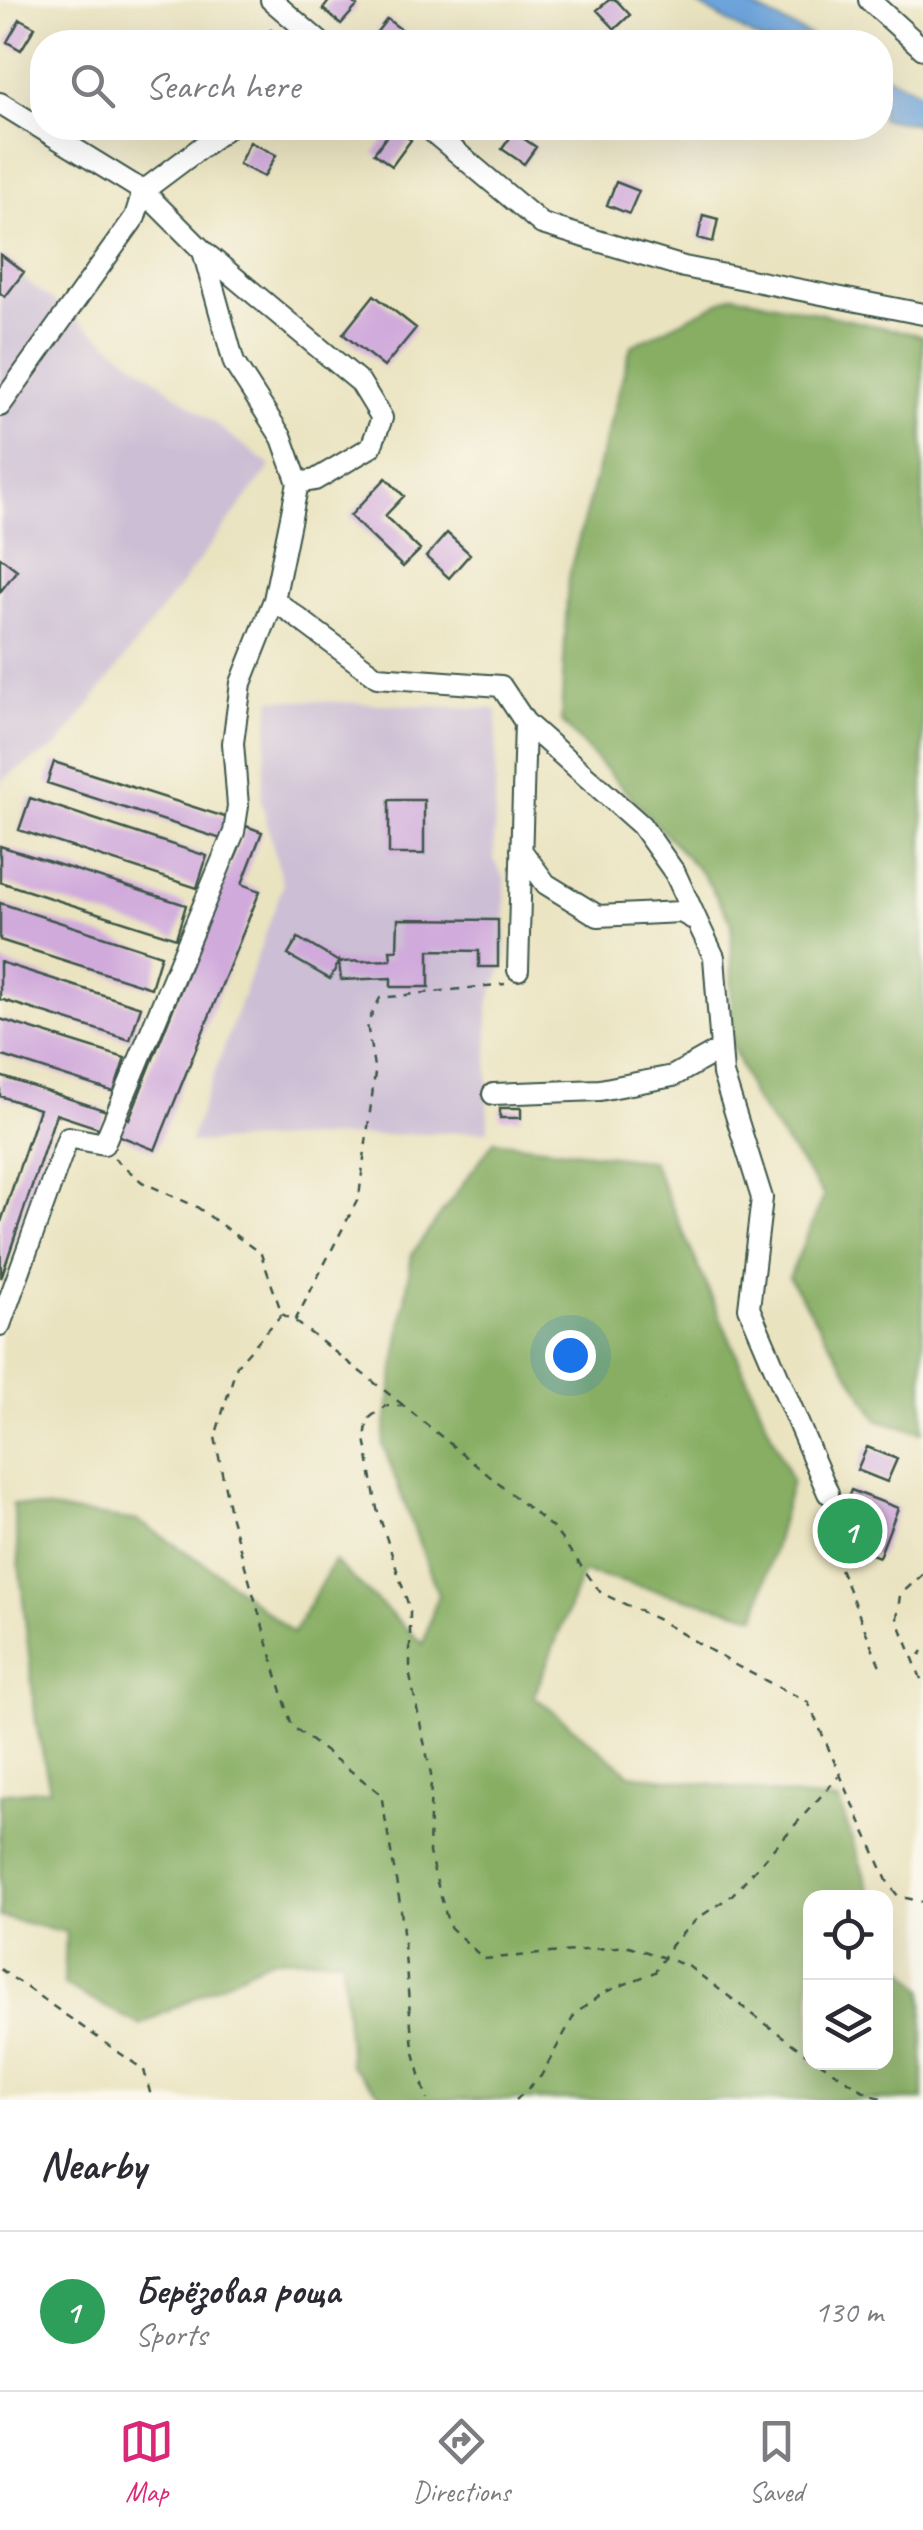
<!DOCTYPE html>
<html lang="en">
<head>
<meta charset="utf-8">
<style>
  body { margin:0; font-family:Caveat,sans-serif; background:#f7f7f7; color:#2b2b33 }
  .controls { position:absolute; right:30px; bottom:30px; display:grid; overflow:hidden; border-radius:20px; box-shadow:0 10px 40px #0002 }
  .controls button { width:90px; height:90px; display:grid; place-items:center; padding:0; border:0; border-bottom:2px solid #e1e1e2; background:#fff; color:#2b2b33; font:50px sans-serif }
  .you { position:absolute; left:570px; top:1355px; width:35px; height:35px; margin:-25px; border:8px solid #fff; border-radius:50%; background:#1a73e8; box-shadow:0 0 0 15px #1a73e833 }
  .badge { display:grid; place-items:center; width:65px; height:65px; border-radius:50%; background:#db2777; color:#fff; font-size:32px; font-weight:700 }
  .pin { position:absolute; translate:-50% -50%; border:5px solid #fff; box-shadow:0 2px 10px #0006 }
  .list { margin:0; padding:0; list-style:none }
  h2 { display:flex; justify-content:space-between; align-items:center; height:130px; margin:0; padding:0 40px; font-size:42px }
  h2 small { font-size:32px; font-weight:400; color:#7c7c81 }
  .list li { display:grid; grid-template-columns:65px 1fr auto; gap:30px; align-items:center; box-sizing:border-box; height:160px; padding:0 40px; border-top:2px solid #e1e1e2 }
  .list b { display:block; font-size:38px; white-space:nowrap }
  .list p { margin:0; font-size:32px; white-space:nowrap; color:#7c7c81 }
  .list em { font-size:32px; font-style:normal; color:#7c7c81 }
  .icon { flex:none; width:55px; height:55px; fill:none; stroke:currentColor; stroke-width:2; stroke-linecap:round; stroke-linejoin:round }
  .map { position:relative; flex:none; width:923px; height:2100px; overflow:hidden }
  .search { position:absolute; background:#fff; box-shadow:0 10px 40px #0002; left:30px; right:30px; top:30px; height:110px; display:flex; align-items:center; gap:25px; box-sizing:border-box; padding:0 35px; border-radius:40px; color:#7c7c81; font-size:38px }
  .sheet { height:290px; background:#fff }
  nav { display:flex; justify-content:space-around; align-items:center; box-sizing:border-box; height:140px; border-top:2px solid #e1e1e2; background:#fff; font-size:28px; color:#7c7c81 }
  nav a { display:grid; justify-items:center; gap:5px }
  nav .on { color:#db2777 }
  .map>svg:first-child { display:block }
  .industrial { fill:#ccbed4 }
  .forest { fill:#87ae64; stroke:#53764c; stroke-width:2.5 }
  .water { fill:#6da4db; stroke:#467088; stroke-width:2.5 }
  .building { fill:#d0aadb }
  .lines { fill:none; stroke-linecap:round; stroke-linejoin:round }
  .minor-casing { stroke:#3d5649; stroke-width:24 }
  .path { stroke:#3d5649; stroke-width:2.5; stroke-dasharray:8 8; stroke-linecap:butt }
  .minor { stroke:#fff; stroke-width:20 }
</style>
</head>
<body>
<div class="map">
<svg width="923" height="2100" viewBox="0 0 923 2100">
  <rect width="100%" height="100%" fill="#fbf7ec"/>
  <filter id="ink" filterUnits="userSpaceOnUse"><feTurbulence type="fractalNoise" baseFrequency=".01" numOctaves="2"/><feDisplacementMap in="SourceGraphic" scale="20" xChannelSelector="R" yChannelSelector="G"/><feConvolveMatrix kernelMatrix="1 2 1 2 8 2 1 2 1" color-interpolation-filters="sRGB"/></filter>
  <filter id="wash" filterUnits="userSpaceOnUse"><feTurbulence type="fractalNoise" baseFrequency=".0048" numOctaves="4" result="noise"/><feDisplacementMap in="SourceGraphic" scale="40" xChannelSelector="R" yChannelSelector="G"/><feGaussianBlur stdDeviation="2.25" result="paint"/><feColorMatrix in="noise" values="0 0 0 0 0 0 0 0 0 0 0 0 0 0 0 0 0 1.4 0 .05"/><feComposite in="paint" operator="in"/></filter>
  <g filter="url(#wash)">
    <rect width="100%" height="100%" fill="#eae3c0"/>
    <path class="industrial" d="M0,261L271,466L58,746L5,777L0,788Z
      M271,699L497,709L494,860L505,879L506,958L488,1004V1131L189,1143L283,885L261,800Z"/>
    <path class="forest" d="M734,295L923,336V1432L878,1420L789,1278L824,1196L753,1097L731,1042L732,922L704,876L561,721L568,578L631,346Z
      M494,1141L652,1161L792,1481L756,1616L583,1572L534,1696L630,1774L839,1802L872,1897L810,1898V2062H886V1935L893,1955L923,1989V2100H387L350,2065L342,1958L271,1959L140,2025L64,1985L66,1932L0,1917V1794L50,1789L36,1722L13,1504L138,1521L214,1570L293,1633L334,1561L423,1644L438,1594L383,1445L412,1254Z"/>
    <path class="water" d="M690,0H739L822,42H763Z
      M880,73L923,94V127L914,123L881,119Z"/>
    <g id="blocks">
      <path class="building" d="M330,0H350L357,6L341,24L323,9Z
        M609,0H616L630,15L615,29L597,10Z
        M20,19L35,27L21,50L7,42Z
        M387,19L418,42H369Z
        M271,30L288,42H262Z
        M70,32L88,42H63Z
        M393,128L411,140L392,166L374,153Z
        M514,132L536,147L524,164L502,149Z
        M250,142L276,155L264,177L239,164Z
        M616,182L639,191L629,214L607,205Z
        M703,215L718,219L713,242L698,238Z
        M0,254L24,272L5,297L0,293Z
        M374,295L416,328L384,367L343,334Z
        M386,478L404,496L385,516L420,550L403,567L350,516Z
        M447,533L470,554L449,578L426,557Z
        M0,557L17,570L0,592Z
        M54,762L228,818L221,839L47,783Z
        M30,798L207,856L197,888L19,830Z
        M389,800H424V854H389Z
        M246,826L262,832L242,884L260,891L155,1150L115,1134L122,1116L129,1119Z
        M0,846L186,905L176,938L0,882Z
        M0,903L161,955L151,988L0,940Z
        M398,919L498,920V967H479V951L429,950V987H391V978L341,980L339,962L330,979L288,955L298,938L339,962L391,960L390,950H397Z
        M0,962L141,1007L130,1040L0,999Z
        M0,1019L125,1058L114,1092L0,1055Z
        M0,1076L107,1111L101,1129L56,1114L1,1278L0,1225L39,1109L0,1096Z
        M500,1108H521V1118H500Z
        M867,1447L897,1459L887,1482L857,1470Z
        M851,1490L898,1508L879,1557L832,1539Z"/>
    </g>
  </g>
  <g filter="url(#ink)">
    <use href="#blocks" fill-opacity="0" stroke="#3d5649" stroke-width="2.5"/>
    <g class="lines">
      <defs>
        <path id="minor" d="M271,0L320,42
          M869,0L923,49
          M0,103L143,191L203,251L360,382L382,418L371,447L315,480L298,483
          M428,128L542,224L684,267L923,314
          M0,406L135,217L143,191L227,128
          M274,600L377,677L501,686L525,722L518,970
          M525,722L641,825L675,873L697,921
          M521,850L546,884L598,916L681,912L697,921L714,957L723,1074L762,1198L749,1308L828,1493
          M493,1094L600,1090L673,1076L721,1049
          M0,1325L68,1137L104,1144L234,832L238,806L233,743L241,683L274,600L298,483L282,438L234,363L203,251"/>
      </defs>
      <use href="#minor" class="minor-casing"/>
      <path class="path" d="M114,1158L142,1182L197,1207L261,1254L282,1314L295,1321L403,1405
        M282,1314L237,1365L215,1437L231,1518L292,1726L381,1794L401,1909L413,2049L427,2100
        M295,1321L359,1197L375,1073L367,1024L380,998L505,984
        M824,1509L821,1522L882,1671
        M923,1574L900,1595L897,1618L923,1684
        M920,1655L923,1651
        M0,1969L144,2070L152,2100
        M810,2057L688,1966L629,1946L484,1959L449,1926L429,1853L431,1774L410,1676V1610L377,1509L365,1438L368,1419L385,1406H404L554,1529L601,1593L657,1619L737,1666L808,1702L888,1883L898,1896L923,1902
        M819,2062L870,2095L888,2100
        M516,2100L541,2076L575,2014L603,1993L655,1972L671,1945L697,1919L732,1895L839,1776"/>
      <use href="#minor" class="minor"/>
    </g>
  </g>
</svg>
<div class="controls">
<button><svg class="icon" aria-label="locate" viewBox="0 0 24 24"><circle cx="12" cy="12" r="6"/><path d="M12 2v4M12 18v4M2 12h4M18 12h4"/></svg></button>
<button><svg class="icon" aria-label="layers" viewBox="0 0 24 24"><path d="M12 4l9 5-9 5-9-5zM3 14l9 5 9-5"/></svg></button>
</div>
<div class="you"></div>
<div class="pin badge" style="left:850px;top:1531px;background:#2e9e5b">1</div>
<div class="search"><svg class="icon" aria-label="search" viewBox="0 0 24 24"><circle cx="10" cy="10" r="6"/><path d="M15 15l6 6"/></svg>Search here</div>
</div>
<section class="sheet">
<h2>Nearby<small></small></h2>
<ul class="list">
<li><span class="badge" style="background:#2e9e5b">1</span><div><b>Берёзовая роща</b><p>Sports</p></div><em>130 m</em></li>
</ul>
</section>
<nav>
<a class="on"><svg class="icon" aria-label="map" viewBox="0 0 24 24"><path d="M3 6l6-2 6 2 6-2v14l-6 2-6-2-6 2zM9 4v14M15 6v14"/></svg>Map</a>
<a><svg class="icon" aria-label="directions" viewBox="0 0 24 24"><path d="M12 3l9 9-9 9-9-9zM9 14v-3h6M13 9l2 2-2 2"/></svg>Directions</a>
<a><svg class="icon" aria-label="saved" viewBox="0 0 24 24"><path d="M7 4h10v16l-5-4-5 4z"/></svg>Saved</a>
</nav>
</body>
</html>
